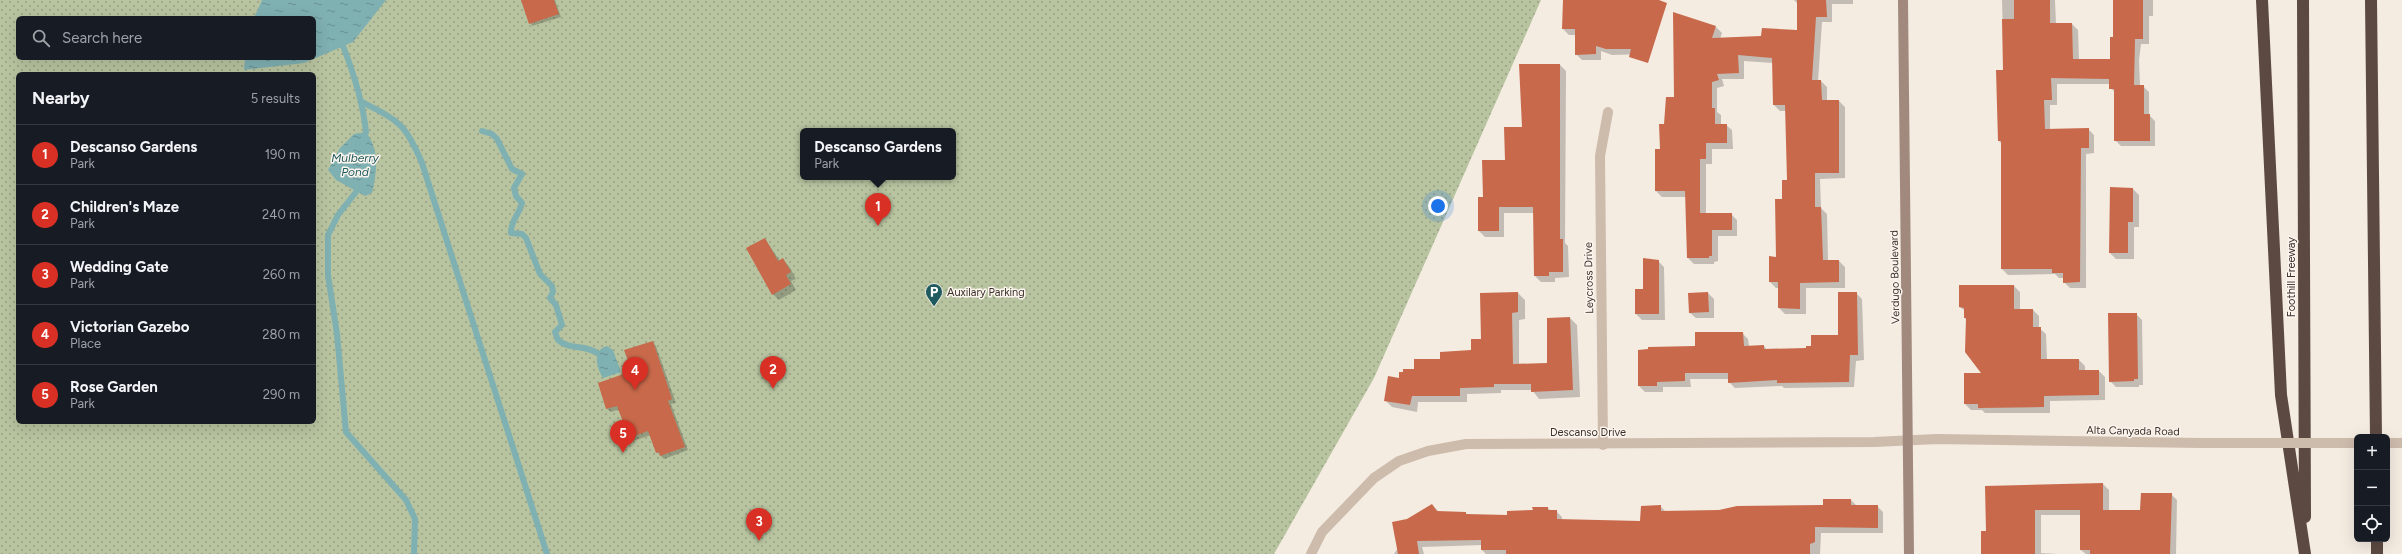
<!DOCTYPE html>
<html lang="en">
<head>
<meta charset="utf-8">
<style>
  body { margin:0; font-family:Figtree,sans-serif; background:#20242c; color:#f1f3f6 }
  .controls { position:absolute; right:12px; bottom:12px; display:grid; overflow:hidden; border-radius:6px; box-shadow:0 4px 16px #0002 }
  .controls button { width:36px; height:36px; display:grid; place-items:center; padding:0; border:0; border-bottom:1px solid #363941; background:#171b24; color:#f1f3f6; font:20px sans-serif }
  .you { position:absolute; left:1438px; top:206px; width:14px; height:14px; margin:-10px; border:3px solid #fff; border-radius:50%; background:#1a73e8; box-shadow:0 0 0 6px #1a73e833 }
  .badge { display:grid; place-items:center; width:26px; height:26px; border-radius:50%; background:#d93025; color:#fff; font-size:13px; font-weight:700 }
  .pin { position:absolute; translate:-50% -33px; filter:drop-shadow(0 1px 2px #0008) }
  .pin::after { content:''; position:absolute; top:21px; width:14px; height:12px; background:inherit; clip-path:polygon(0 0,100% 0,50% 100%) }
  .popup { position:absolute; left:800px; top:128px; width:156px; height:52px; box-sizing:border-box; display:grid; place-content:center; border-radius:6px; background:#171b24; filter:drop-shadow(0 1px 3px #0005); font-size:13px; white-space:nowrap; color:#9ea1a6 }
  .popup b { font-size:15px; color:#f1f3f6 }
  .popup::after { content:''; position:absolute; left:50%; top:100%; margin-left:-8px; border:8px solid transparent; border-top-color:#171b24 }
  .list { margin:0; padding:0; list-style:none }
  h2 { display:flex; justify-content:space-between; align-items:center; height:52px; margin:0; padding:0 16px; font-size:17px }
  h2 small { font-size:13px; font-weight:400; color:#9ea1a6 }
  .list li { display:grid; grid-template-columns:26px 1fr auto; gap:12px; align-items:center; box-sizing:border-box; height:60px; padding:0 16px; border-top:1px solid #363941 }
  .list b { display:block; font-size:15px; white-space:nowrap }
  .list p { margin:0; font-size:13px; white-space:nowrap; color:#9ea1a6 }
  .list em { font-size:13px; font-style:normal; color:#9ea1a6 }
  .icon { flex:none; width:22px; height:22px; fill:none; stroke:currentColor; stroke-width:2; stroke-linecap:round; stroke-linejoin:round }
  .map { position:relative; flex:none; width:2402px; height:554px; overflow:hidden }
  .search { position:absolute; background:#171b24; box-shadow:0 4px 16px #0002; left:16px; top:16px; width:300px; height:44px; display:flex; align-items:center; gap:10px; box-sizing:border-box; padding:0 14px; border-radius:6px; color:#9ea1a6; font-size:15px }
  .panel { position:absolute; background:#171b24; box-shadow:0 4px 16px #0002; left:16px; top:72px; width:300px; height:352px; border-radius:6px }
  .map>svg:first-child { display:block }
  .garden { fill:url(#garden-dots); fill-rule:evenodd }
  .water { fill:url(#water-ripples) }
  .shadow { fill:#0003 }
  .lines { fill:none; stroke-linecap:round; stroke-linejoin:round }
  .stream { stroke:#7fb0b2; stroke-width:6 }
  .building { fill:#c8694b }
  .minor { stroke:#cdbbac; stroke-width:10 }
  .tertiary { stroke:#cdbbac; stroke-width:10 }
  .secondary { stroke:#a18a7d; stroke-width:10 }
  .motorway { stroke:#5c4a42; stroke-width:12 }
  .tertiary-bridge { stroke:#cdbbac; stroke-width:10 }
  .labels { text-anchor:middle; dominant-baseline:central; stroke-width:3; stroke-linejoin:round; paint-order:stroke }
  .street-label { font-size:11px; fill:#3b302b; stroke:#fbf5ee }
  .poi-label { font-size:11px; fill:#3b302b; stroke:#fbf5ee; text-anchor:start }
  .water-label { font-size:12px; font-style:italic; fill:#1f5a5e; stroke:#fbf5ee }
</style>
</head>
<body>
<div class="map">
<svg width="2402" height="554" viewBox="0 0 2402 554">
  <defs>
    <pattern id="garden-dots" width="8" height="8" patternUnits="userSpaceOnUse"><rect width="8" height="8" fill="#b8c4a0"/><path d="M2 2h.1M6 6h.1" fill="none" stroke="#97a083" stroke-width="1.8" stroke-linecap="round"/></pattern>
    <pattern id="water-ripples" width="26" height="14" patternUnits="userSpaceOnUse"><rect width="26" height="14" fill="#7fb0b2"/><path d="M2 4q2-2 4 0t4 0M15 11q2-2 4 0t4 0" fill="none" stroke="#699091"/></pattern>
  </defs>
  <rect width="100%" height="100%" fill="#f4ebe1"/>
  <path class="garden" d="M0,0H1541L1374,378L1274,554H0ZM18,18H314V58H18ZM18,74H314V422H18ZM803,131H953V177H803Z"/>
  <path class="water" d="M262,0H386L353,42L304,63L244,70L245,58H314V18H254Z
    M366,132C380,151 377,172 372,193L365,196L336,180L328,170L340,148L354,134Z
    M607,346L613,350L621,372L603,378C596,367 592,350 607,346Z"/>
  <path class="shadow" d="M522,0H555L561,17L532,26Z
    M1564,0H1637L1643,54L1612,55L1601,51V60H1582L1576,54V35H1569L1563,29Z
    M1794,0H1853V4H1832V22H1822L1818,81H1821L1827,87V101H1839L1845,107V178L1820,179L1821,208L1827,214L1828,261H1839L1845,267V288H1806V314H1785L1779,308V288H1776L1770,282L1777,258L1783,200L1788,181L1786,111H1780L1774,105L1773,63L1744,61V79H1722L1724,86L1717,88V112L1721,115V125H1726L1732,130L1733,149H1712V164H1706V214H1731L1737,220V236H1718V261L1714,262V264H1694L1688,258L1686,197H1662L1656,191V150H1661L1665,125L1675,98L1716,27L1722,33L1720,39L1762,37L1798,32V4Z
    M2002,0H2055L2056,24H2072L2078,30L2079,60H2111L2114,38V0H2153V16H2149V44H2141L2139,60L2140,86H2143L2149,92V115L2155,121V146H2121L2115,140V92L2110,88V84H2057V105H2050V130L2088,129L2094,135V153L2086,154V288H2070L2064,282V278H2059L2055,274L2008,275L2002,269V144L1999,141L2004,71Z
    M1560,65L1566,71L1565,243L1568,246L1569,277L1555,278V282H1541L1535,276L1534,213H1504V237H1485L1479,231L1484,198Z
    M2133,189L2139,195V227H2134V259H2116L2110,253Z
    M765,239L780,261L783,260L789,266L796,279L791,281L796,290L779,300L773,294Z
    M1658,261L1664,267L1665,320H1642L1636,314V290H1644Z
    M2014,286L2020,292V310H2033L2039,316V328L2046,334L2047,360H2079L2085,366V371H2099L2105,377V400L2050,401V413H1985L1982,410H1971L1965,404L1983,374L1967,321L1965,318V311L1960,307Z
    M1518,293L1525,300V319L1519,320V365L1548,364L1570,318L1577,325L1580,397L1539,399L1532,390H1501V393L1467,394V402H1418L1417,412L1392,407L1385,400L1400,379L1415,370L1472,351Z
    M1708,293L1714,299V318H1696L1690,313Z
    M1856,293L1862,299L1864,360L1856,361L1854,387L1784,388L1782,386L1735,388L1729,382V379H1690L1691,387H1663V392H1645L1639,386L1696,347L1742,333L1748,339L1749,346H1764L1767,350L1807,349L1839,336Z
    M2136,314L2142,320L2143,385H2139V387H2116L2110,381Z
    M652,342L656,346L676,403L671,404L688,450L664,459L657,452L651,435L633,441L629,437L620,409L611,412L607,409Z
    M2103,484L2109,490V511H2141L2171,494L2177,500L2176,554H2086L2081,550V515H2041V553L2058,554H1982L1987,532L1986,487Z
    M1851,500L1857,506H1877L1883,512V533H1821L1820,554H1486L1482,550V545L1422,547L1424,554H1394L1398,548L1407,520L1432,505L1439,512L1465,513L1468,515L1508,516L1548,508L1551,511H1556L1562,517V520L1641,522L1660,506L1666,512L1719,511L1824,506Z"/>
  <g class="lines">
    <path class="stream" d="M343,46C354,74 363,102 366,132
      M362,102C399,121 405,123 422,163L547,554
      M482,131L492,134L497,139L512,169L522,174L514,188L516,196L522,203C520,213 510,222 511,233L522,234L526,238L540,274L552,286L553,292L550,298L556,305L562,325L555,332L558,340C569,350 584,344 597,353
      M356,192L338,215L328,235V275L337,334L346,432L406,500L415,519L414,554"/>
  </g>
  <path class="building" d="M521,0H554L559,14L529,24Z
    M1563,0H1659L1667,3L1648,63L1629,57L1631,49H1606L1596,46V54L1575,55V29H1562Z
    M1797,0H1826L1827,17H1816L1812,80H1821L1822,100H1839V173H1815V207H1821L1823,260H1839V282L1800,283V309L1778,308V282H1769V256L1776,257L1775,199H1782V180H1787L1786,142L1785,105H1773L1772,58L1738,55L1739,73L1717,74L1719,80L1712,82V108H1715V124H1727V143H1706V159H1700V213H1732V230H1712V256H1709V258H1687L1685,191H1655V149H1660L1659,124H1664L1666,97H1674L1673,12L1716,26L1712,38L1761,36L1762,28L1797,30Z
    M2014,0H2050V23H2072L2073,59H2110V37H2113V0H2143V39H2135L2134,85H2144V114H2150V141H2114V89H2109V79L2051,78L2052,100H2044L2045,129L2089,128V148H2081L2080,282L2063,283V273H2052V269H2001V141H1998L1996,70H2003L2002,19H2014Z
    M1519,64H1560V239H1563V272H1549V276H1534L1533,207H1499V231H1478V197H1483L1482,160H1505L1504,127H1522Z
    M2110,187L2133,188V222H2128V253H2109Z
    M765,238L778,261L783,258L791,272L786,275L791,284L772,295L746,248Z
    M1643,258L1659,260V314H1635V289H1643Z
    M1959,285H2014V309H2033V327H2041V359H2079V370H2099V395L2044,396V407L1978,408V404H1964V373H1981L1965,352L1966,318H1964V308L1959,307Z
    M1518,292V312L1512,313L1513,364L1547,363V318L1570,317L1573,390L1531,392V384H1494V387L1460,388V396H1412L1410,405L1384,401L1388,376L1399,378V372H1403V369H1414V359H1440V352L1471,350V339H1481L1480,293Z
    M1708,292L1709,312L1689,313L1688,293Z
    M1838,292H1857L1858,355H1850L1849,382L1777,383V380L1728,383V373H1685V381L1657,382V386H1638V350L1648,349V347L1695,346V332H1743L1744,346L1764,345V349L1806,348V346H1811V335H1838Z
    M2108,313H2137L2138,379H2134V381L2109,382Z
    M653,341L672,399L668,401L685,447L660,456L659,452L656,453L648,431L629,438L617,406L606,409L598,383L632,371L624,350Z
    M2103,483V510H2140L2141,493H2172L2170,554H2090V550H2080V510H2035V554H1981V531H1986L1985,486Z
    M1823,499H1851V505H1878V528L1815,527V542L1810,544V554H1506V550H1481V540L1417,541L1419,554H1398L1392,522L1407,519L1432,504L1437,511L1466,512V514L1507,515V511L1533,510L1532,507H1548V510H1557V519L1640,521L1641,506L1661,505V511L1719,510L1737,506L1823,505Z"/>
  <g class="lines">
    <path class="minor" d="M1603,445L1600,156L1608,112"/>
    <path class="tertiary" d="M2387,443H2402
      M1311,554L1322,532L1374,478L1399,461L1428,451L1466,444L1874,442L1937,439L2201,443"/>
    <path class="secondary" d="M1903,0L1909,554"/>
    <path class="motorway" d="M2262,0L2281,395L2305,554
      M2303,0L2305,517
      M2371,0L2376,437
      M2377,539V554"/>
    <path class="tertiary-bridge" d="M2201,443H2357"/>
  </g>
  <defs>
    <symbol id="parking-pin" viewBox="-11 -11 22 30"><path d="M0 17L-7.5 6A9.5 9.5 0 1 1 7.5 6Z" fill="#1f5a5e" stroke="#fbf5ee"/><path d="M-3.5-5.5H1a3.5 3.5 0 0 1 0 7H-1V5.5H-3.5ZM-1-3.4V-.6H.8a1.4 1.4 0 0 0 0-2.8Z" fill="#fff"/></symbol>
  </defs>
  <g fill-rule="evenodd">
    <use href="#parking-pin" x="924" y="282" width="20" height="27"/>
  </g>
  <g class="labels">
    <g class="street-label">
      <text transform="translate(1895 277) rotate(-91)">Verdugo Boulevard</text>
      <text transform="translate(2291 277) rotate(-90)">Foothill Freeway</text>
      <text transform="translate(1589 278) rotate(-91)">Leycross Drive</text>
      <text transform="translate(2133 431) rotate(1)">Alta Canyada Road</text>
      <text x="1588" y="432">Descanso Drive</text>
    </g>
    <g class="poi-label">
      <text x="947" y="292">Auxilary Parking</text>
    </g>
    <g class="water-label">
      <text x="355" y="158">Mulberry<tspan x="355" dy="14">Pond</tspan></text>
    </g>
  </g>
</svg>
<div class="controls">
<button>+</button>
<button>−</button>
<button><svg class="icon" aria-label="locate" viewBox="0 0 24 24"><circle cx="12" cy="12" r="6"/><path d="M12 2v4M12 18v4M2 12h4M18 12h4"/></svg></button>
</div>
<div class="you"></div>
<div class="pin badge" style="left:878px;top:226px">1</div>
<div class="popup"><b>Descanso Gardens</b>Park</div>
<div class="pin badge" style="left:773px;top:389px">2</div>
<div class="pin badge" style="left:759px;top:541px">3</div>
<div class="pin badge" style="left:635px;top:390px">4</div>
<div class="pin badge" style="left:623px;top:453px">5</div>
<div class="search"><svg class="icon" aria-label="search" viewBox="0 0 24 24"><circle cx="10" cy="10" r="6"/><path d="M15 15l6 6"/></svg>Search here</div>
<section class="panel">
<h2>Nearby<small>5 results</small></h2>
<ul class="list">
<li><span class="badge">1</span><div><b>Descanso Gardens</b><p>Park</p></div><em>190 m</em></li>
<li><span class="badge">2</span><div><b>Children's Maze</b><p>Park</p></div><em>240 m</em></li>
<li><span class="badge">3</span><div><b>Wedding Gate</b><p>Park</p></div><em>260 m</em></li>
<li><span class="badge">4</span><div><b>Victorian Gazebo</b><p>Place</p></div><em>280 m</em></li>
<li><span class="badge">5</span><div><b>Rose Garden</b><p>Park</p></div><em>290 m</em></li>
</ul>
</section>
</div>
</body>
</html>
